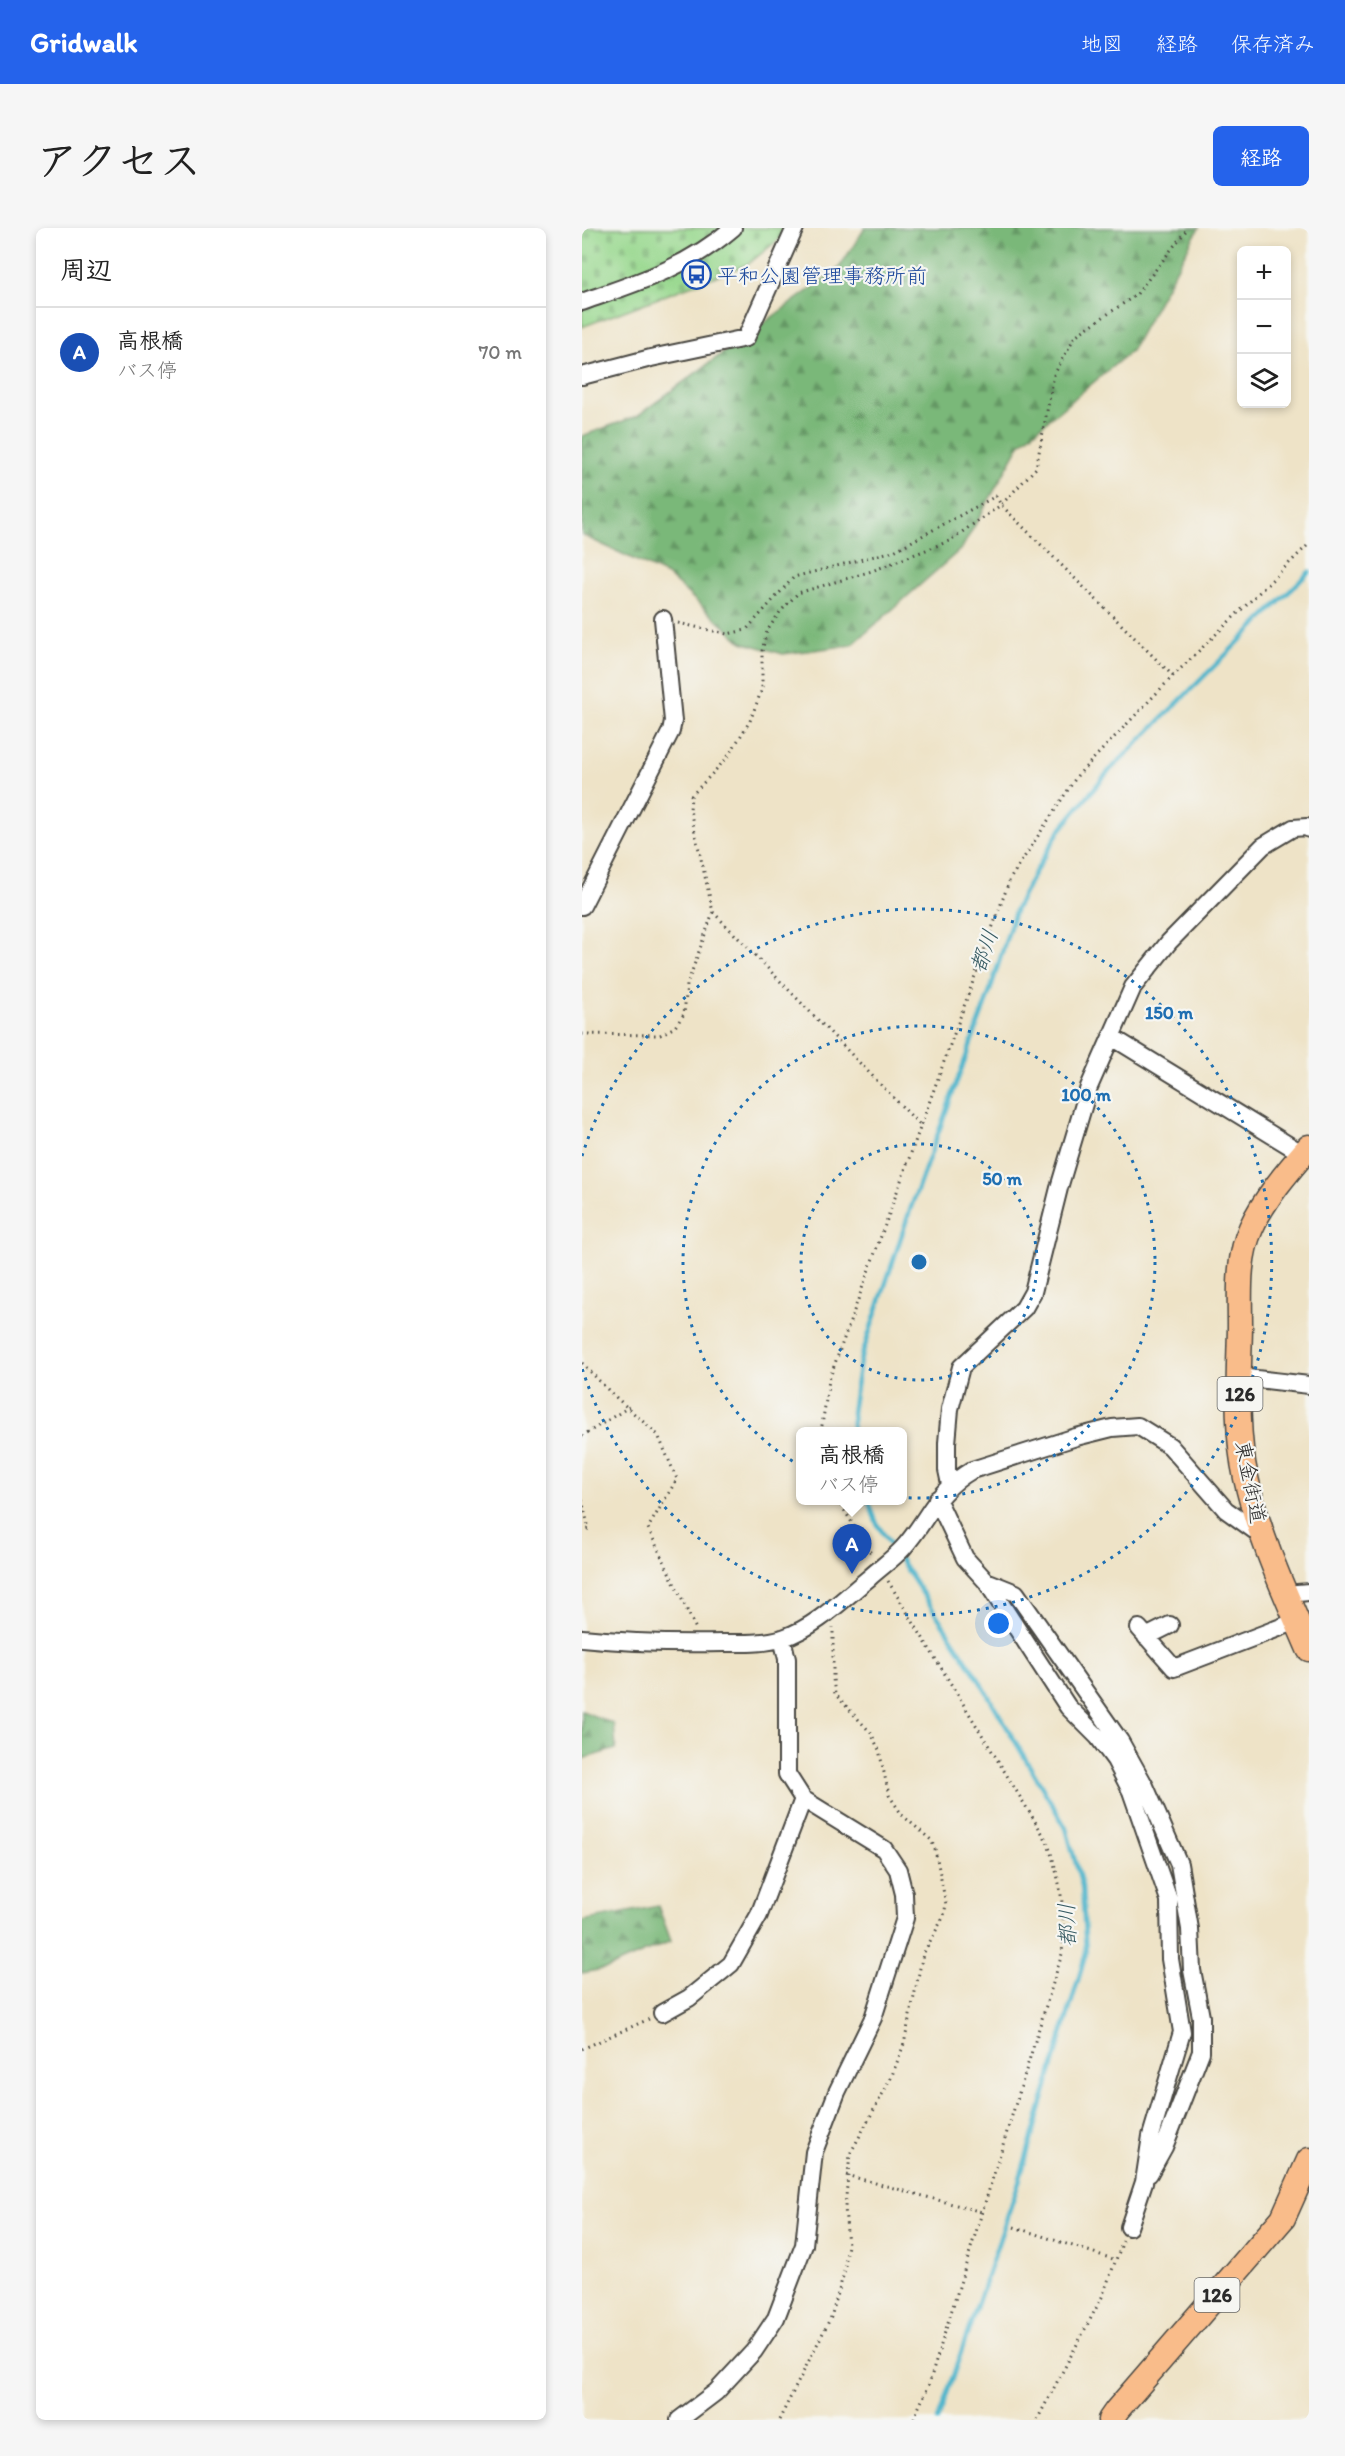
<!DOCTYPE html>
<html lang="ja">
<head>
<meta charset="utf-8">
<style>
  body { margin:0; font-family:Itim,"Klee One",sans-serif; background:#f6f6f6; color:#222 }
  .controls { position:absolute; right:18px; top:18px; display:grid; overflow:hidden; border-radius:9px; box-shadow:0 3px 9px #0003 }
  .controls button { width:54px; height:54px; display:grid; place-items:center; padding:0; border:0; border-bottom:2px solid #e0e0e0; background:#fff; color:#222; font:30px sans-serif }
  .you { position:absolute; left:417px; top:1396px; width:21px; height:21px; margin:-15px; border:4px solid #fff; border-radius:50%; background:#1a73e8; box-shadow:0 0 0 9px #1a73e833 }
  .badge { display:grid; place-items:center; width:39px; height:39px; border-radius:50%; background:#2563eb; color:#fff; font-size:20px; font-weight:700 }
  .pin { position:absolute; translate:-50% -50px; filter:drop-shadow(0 2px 3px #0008) }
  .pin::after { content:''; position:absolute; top:32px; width:21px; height:18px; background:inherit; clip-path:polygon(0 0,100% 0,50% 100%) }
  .popup { position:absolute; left:214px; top:1199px; width:111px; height:78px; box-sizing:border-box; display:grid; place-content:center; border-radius:9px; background:#fff; filter:drop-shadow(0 2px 4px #0005); font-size:20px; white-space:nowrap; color:#767676 }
  .popup b { font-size:22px; color:#222 }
  .popup::after { content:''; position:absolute; left:50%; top:100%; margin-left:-12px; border:12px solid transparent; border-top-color:#fff }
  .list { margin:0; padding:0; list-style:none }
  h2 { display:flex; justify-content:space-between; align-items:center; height:78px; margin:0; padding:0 24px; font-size:26px }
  h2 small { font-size:20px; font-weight:400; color:#767676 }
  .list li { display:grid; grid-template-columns:39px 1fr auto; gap:18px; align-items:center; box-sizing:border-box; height:90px; padding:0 24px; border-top:2px solid #e0e0e0 }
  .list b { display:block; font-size:22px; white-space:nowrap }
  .list p { margin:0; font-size:20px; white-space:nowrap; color:#767676 }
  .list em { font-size:20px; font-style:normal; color:#767676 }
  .icon { flex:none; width:33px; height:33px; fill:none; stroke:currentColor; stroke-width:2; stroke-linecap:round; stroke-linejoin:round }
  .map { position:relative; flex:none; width:727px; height:2192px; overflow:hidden; border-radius:9px }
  header { display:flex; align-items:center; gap:36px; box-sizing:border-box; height:84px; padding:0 30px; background:#2563eb; color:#fff }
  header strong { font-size:28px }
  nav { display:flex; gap:33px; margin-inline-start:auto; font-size:21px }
  .intro { display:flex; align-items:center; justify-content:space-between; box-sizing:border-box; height:144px; padding:0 36px }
  h1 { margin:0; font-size:42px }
  .button { padding:15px 27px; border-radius:9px; background:#2563eb; color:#fff; font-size:21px; font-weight:700 }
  main { display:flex; gap:36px; padding:0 36px }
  aside { flex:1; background:#fff; border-radius:9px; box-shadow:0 3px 9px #0003 }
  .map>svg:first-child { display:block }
  .forest { fill:url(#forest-firs); stroke:#527252; stroke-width:1.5 }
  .cemetery { fill:url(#cemetery-stones); stroke:#62825c; stroke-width:1.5 }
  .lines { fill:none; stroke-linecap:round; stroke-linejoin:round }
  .stream { stroke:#4db5cc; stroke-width:4.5 }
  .minor-casing { stroke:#484742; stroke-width:20 }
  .highway-casing { stroke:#484742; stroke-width:27 }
  .path { stroke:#484742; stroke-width:3; stroke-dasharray:1.5 4.5; stroke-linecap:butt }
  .minor { stroke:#fff; stroke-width:16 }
  .highway { stroke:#f9bc8a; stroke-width:24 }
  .ring { fill:none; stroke:#1f6fb2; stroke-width:3; stroke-dasharray:3 6 }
  .labels { text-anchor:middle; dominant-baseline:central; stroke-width:4.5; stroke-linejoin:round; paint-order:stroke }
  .shield { fill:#f6f6f2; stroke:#686867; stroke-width:1.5 }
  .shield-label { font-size:20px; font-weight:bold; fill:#2b2b2b }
  .transit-label { font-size:21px; fill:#164399; stroke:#f6f6f2; text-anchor:start }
  .street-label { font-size:21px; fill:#2b2b2b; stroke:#f6f6f2 }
  .water-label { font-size:22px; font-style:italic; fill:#375b63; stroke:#f6f6f2 }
  .centre { fill:#1f6fb2; stroke:#f6f6f2; stroke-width:3 }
  .ring-label { font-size:18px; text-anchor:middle; font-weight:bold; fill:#1f6fb2; stroke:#f6f6f2; stroke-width:4.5; stroke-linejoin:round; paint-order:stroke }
</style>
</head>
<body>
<header>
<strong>Gridwalk</strong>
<nav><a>地図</a><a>経路</a><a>保存済み</a></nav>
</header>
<div class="intro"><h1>アクセス</h1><a class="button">経路</a></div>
<main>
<aside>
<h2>周辺<small></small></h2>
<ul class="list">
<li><span class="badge" style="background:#1a4fb4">A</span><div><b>高根橋</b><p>バス停</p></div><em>70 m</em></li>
</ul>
</aside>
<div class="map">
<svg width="727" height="2192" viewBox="0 0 727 2192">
  <defs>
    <pattern id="forest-firs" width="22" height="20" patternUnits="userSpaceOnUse" patternTransform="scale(1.5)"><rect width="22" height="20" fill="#7ab879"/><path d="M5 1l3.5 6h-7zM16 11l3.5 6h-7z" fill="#649663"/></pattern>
    <pattern id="cemetery-stones" width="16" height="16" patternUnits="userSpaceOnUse" patternTransform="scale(1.5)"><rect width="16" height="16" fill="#98d88e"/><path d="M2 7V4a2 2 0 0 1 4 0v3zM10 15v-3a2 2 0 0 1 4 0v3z" fill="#83ba7b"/></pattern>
  </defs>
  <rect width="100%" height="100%" fill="#f6f6f2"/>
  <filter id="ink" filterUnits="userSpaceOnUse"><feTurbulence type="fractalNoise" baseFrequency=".0167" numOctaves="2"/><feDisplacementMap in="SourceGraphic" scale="12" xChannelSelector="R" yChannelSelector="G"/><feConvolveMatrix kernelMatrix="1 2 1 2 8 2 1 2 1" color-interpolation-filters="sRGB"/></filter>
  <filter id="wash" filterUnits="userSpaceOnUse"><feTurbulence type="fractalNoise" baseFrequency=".008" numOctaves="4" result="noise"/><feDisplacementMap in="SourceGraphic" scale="24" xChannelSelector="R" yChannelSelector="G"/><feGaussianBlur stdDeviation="1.35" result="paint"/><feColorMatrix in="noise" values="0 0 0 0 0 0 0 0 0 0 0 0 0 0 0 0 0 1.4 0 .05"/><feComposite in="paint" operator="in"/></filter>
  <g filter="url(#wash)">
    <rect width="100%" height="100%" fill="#eee3c7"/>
    <path class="forest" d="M283,0H617L549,123L439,215L380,320L270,417L201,426L160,414L85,347L0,307V208L55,188L257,40Z
      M0,1483L32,1496L34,1521L0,1531Z
      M76,1678L89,1713L26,1740L0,1745V1693Z"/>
    <path class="cemetery" d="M0,0H211L166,36L0,99Z"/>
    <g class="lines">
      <path class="stream" d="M271,1204L270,1184L278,1133L328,982L407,766L433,683L448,653L477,603L525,545L727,344
        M286,1272L295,1296L396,1450L484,1600L500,1658L504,1725L436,1957L356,2192"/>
    </g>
  </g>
  <g filter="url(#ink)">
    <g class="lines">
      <defs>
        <path id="minor" d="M0,74C57,54 104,40 151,0
          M0,148L69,130L164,110L213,0
          M0,678L89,503L91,493L81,391
          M530,809L721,926
          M657,1149L727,1157
          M368,1256L365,1242V1215L368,1181L379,1139L442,1080L451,1064L477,960L507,859L551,759L587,714L681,618L711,600L725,599L727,601
          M355,1271L383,1330L404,1353L486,1479L516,1509L533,1532L549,1563L587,1672L588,1731L600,1804L569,1908L562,1954L547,1999
          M404,1353L434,1365L538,1513L563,1558L597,1636L608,1701L610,1742L619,1789V1824L582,1919L567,1946
          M704,1366L727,1364
          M557,1400L592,1440L715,1393
          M564,1409L588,1397
          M0,1410C49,1415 92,1416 142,1415C161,1415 182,1416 201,1410C234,1399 260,1372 287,1350C298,1340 311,1331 321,1320C348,1290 351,1265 390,1242L494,1209L530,1200L556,1198L588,1218L644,1282L679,1307
          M80,1785L107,1770L149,1736L177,1687L221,1571
          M97,2192L134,2164L172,2123L194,2090L222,2017L232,1924L255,1864L291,1790L323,1690L322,1666L316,1642L302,1621L221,1571L205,1546V1431L200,1410"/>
        <path id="highway" d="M727,919C706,943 682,971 669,1000C655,1031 658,1067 658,1099C657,1149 653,1201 664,1250C677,1309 703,1365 727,1421
          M528,2192L535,2182L701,1990L727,1932"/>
      </defs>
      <use href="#minor" class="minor-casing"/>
      <use href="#highway" class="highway-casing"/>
      <path class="path" d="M96,395L145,406L164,402L212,349L312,323L414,268L419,277L591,448
        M131,684L338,897
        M0,806L78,807L93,799L102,786L105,757L131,684L108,582L109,568L145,530L168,493L180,461V423L185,403L198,384L216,365L290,343L367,313L419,277L454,240L472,147L493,108L554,67L606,0
        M0,1135L29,1165L76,1207L95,1251L66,1300L114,1401
        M239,1204L247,1152L428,651L495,548L591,448L727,316
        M0,1208L47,1179
        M0,1272L7,1301L0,1302
        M256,1272L290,1327
        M306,1353L465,1613C479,1654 484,1683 480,1726L346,2159L331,2192
        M0,1821L67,1791
        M264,1947L400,1984
        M432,1999L534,2032
        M197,2192L249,2089L262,2045L266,2017L263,1979L268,1926L309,1850L322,1816L341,1726L362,1688L364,1676L353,1621L349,1612L320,1587L307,1567L297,1522L289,1505L253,1466L251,1451V1399
        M455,2192L520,2069L541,2013"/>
      <use href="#minor" class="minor"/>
      <use href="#highway" class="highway"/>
    </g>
  </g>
  <g class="ring">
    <circle cx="337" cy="1034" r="118"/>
    <circle cx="337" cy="1034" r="236"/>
    <path d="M0 928A353 353 0 1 1 0 1140"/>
  </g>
  <defs>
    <symbol id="bus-ring" viewBox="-11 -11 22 22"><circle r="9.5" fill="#f6f6f2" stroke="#1a4fb4" stroke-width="1.5"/><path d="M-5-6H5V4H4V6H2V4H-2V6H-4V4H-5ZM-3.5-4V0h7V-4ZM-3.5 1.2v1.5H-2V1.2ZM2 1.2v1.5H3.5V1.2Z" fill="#1a4fb4"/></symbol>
  </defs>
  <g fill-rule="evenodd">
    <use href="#bus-ring" x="98" y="30" width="33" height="33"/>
  </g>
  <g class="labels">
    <g class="shield">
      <rect x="635.5" y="1149" width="45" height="34" rx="4.5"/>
      <rect x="612.5" y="2050" width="45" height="34" rx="4.5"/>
    </g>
    <g class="shield-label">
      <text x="658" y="1166">126</text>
      <text x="635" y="2067">126</text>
    </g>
    <g class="transit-label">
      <text x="135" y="47">平和公園管理事務所前</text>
    </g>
    <g class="street-label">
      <text transform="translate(669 1254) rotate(79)">東金街道</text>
    </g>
    <g class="water-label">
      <text transform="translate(402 723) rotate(-71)">都川</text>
      <text transform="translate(485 1697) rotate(-92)">都川</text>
    </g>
  </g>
  <circle cx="337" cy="1034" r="9" class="centre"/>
  <g class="ring-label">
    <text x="587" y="791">150 m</text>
    <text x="504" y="873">100 m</text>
    <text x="420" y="957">50 m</text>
  </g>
</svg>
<div class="controls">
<button>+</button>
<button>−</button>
<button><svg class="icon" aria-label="layers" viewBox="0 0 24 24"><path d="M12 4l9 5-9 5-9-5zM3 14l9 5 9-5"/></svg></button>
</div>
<div class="you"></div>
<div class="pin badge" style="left:270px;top:1346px;background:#1a4fb4">A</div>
<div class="popup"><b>高根橋</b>バス停</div>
</div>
</main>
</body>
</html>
